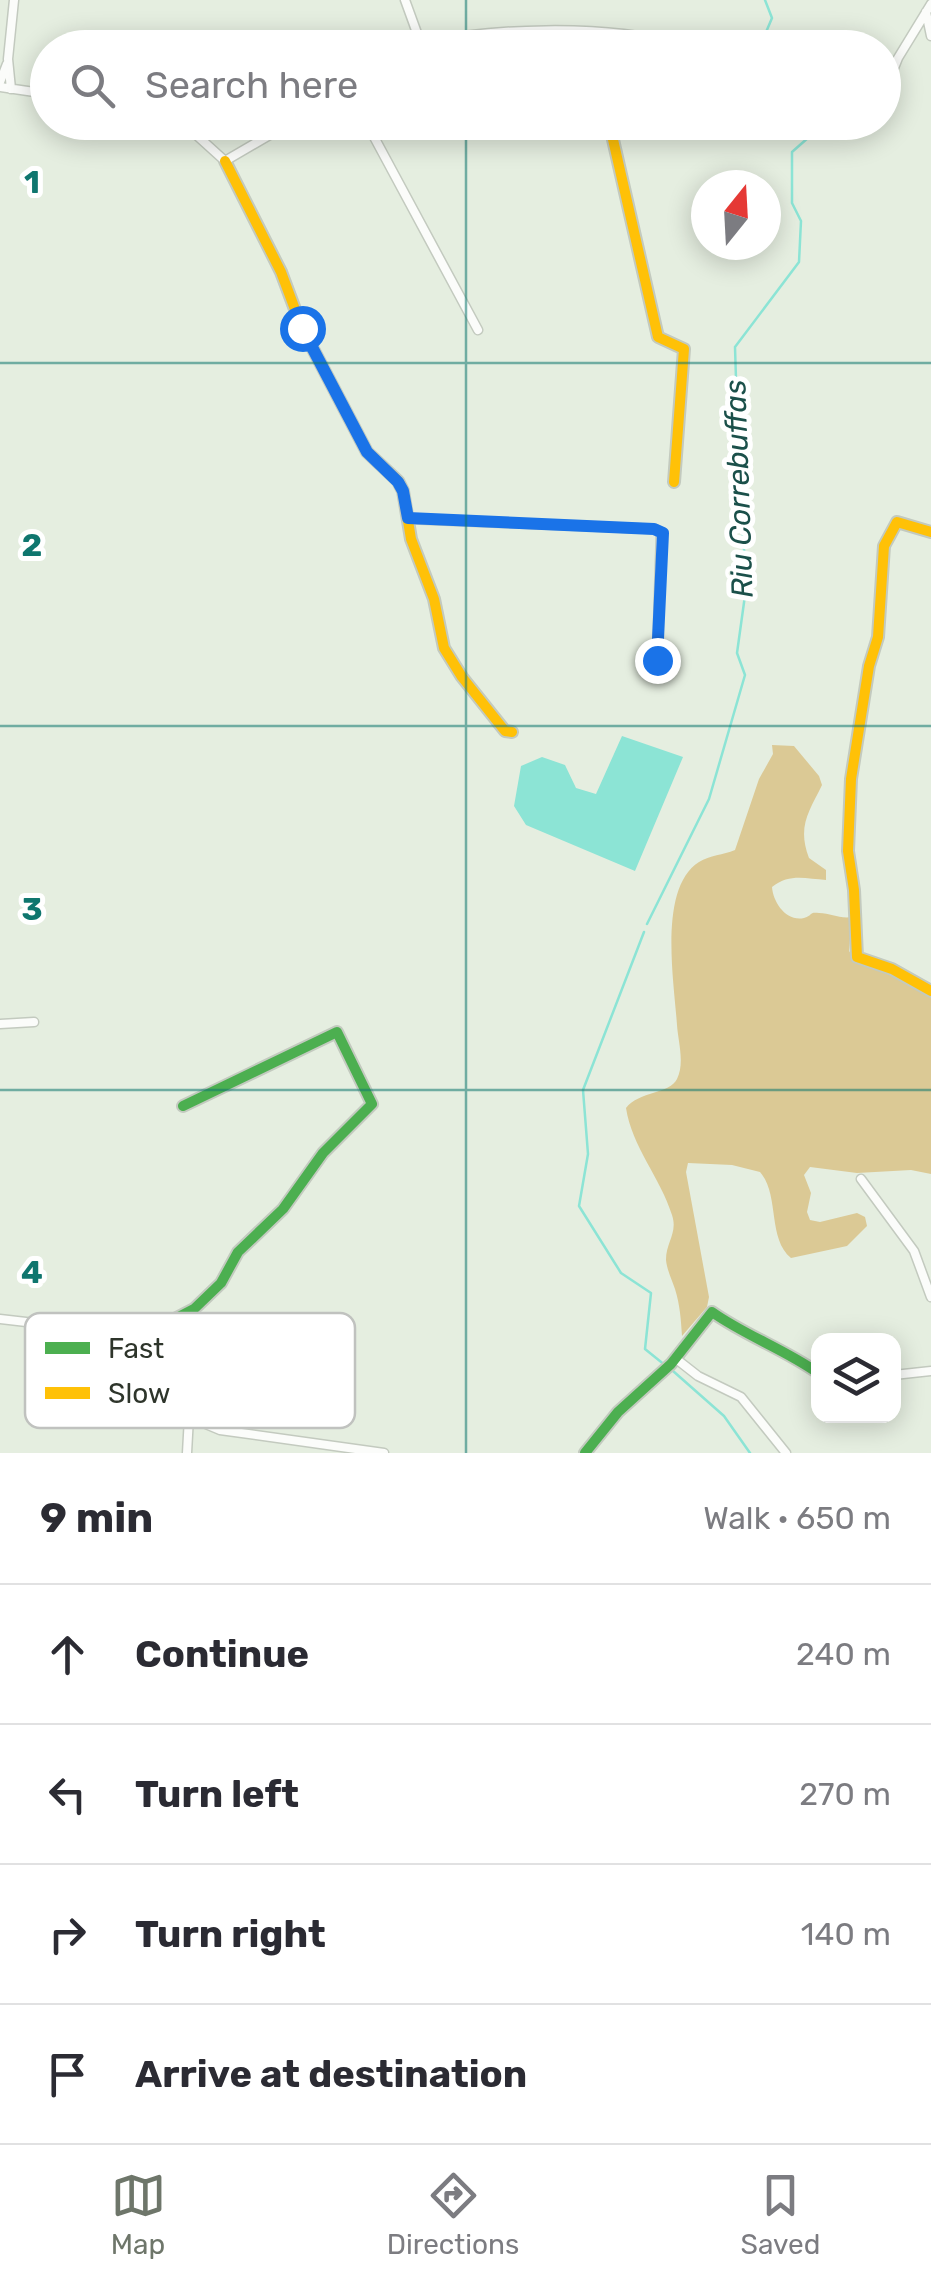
<!DOCTYPE html>
<html lang="en">
<head>
<meta charset="utf-8">
<style>
  body { margin:0; font-family:Rubik,sans-serif; background:#f2f2f3; color:#2b2b33 }
  .controls { position:absolute; right:30px; bottom:30px; display:grid; overflow:hidden; border-radius:20px; box-shadow:0 5px 25px #0003 }
  .controls button { width:90px; height:90px; display:grid; place-items:center; padding:0; border:0; border-bottom:2px solid #e1e1e2; background:#fff; color:#2b2b33; font:50px sans-serif }
  .compass { position:absolute; left:691px; top:170px; width:90px; height:90px; border-radius:50%; background:#fff; box-shadow:0 5px 25px #0003; rotate:18deg }
  .stop { position:absolute; width:30px; height:30px; margin:-22px; border:8px solid #1a73e8; border-radius:50%; background:#fff }
  .stop.end { background:#1a73e8; border-color:#fff; box-shadow:0 2px 10px #0008 }
  .list { margin:0; padding:0; list-style:none }
  h2 { display:flex; justify-content:space-between; align-items:center; height:130px; margin:0; padding:0 40px; font-size:42px }
  h2 small { font-size:32px; font-weight:400; color:#7c7c81 }
  .list li { display:grid; grid-template-columns:65px 1fr auto; gap:30px; align-items:center; box-sizing:border-box; height:140px; padding:0 40px; border-top:2px solid #e1e1e2 }
  .list b { display:block; font-size:38px; white-space:nowrap }
  .list em { font-size:32px; font-style:normal; color:#7c7c81 }
  .icon { flex:none; width:55px; height:55px; fill:none; stroke:currentColor; stroke-width:2; stroke-linecap:round; stroke-linejoin:round }
  .map { position:relative; flex:none; width:931px; height:1453px; overflow:hidden }
  .search { position:absolute; background:#fff; box-shadow:0 5px 25px #0003; left:30px; right:30px; top:30px; height:110px; display:flex; align-items:center; gap:25px; box-sizing:border-box; padding:0 35px; border-radius:55px; color:#7c7c81; font-size:38px }
  .sheet { height:690px; background:#fff }
  nav { display:flex; justify-content:space-around; align-items:center; box-sizing:border-box; height:140px; border-top:2px solid #e1e1e2; background:#fff; font-size:28px; color:#7c7c81 }
  nav a { display:grid; justify-items:center; gap:5px }
  nav .on { color:#6e766a }
  .map>svg:first-child { display:block }
  .forest { fill:#dbc995 }
  .water { fill:#8ce4d5 }
  .lines { fill:none; stroke-linecap:round; stroke-linejoin:round }
  .stream { stroke:#8ce4d5; stroke-width:2.5 }
  .street-casing { stroke:#c3cabf; stroke-width:11 }
  .fast-casing { stroke:#c3cabf; stroke-width:14 }
  .slow-casing { stroke:#c3cabf; stroke-width:14 }
  .street { stroke:#fbfcfa; stroke-width:8 }
  .fast { stroke:#4caf50; stroke-width:10 }
  .slow { stroke:#ffc107; stroke-width:10 }
  .route { stroke:#1a73e8; stroke-width:12 }
  .grid { fill:none; stroke:#0f766e; stroke-width:2.5; stroke-opacity:0.55 }
  .labels { text-anchor:middle; dominant-baseline:central; stroke-width:10; stroke-linejoin:round; paint-order:stroke }
  .water-label { font-size:30px; font-style:italic; fill:#1b504a; stroke:#fff }
  .key { fill:#fff; stroke:#c0c2bf; stroke-width:2.5 }
  .key-label { font-size:28px; fill:#2e352b }
  .grid-label { font-size:32px; text-anchor:middle; font-weight:bold; fill:#0f766e; stroke:#fff; stroke-width:10; stroke-linejoin:round; paint-order:stroke }
</style>
</head>
<body>
<div class="map">
<svg width="931" height="1453" viewBox="0 0 931 1453">
  <rect width="100%" height="100%" fill="#e5eee0"/>
  <path class="forest" d="M772,745L794,746L819,776L822,785C809,812 797,826 809,858L826,870V880C806,879 790,873 772,887C773,902 786,922 804,918C814,915 808,912 819,913C831,913 839,919 852,917L849,951L854,958L891,973L899,980L931,995V1174L911,1170L857,1173L810,1167L804,1175L811,1193L807,1212L810,1220L820,1222L857,1213L865,1217L867,1226L847,1246L791,1258C767,1238 780,1195 760,1172L732,1165L688,1163L686,1172L709,1297L707,1307L682,1336C681,1320 680,1305 675,1289C672,1280 667,1270 666,1260C666,1242 678,1233 672,1215C660,1177 632,1147 626,1108C639,1091 670,1094 677,1079C685,1063 678,1041 677,1025C674,981 658,888 699,862C710,855 723,855 735,850L759,779L773,754Z"/>
  <path class="water" d="M622,736L683,757L635,871L526,825L514,806L521,766L542,757L565,765L576,788L596,794Z"/>
  <g class="lines">
    <path class="stream" d="M765,48L761,44L772,18L765,0
      M647,924L709,799L745,675L737,653L747,581L740,508L735,347L799,262L801,221L792,203V152L809,137L816,122
      M644,932L583,1090L588,1154L579,1206L621,1273L651,1293L645,1349L666,1366
      M673,1371L724,1416L750,1453"/>
    <defs>
      <path id="street" d="M405,0L421,44
        M926,12L931,36
        M589,32L592,48
        M416,48C454,27 638,22 673,48
        M0,82L7,64
        M0,87L48,94
        M11,89L8,59L14,0
        M884,93L898,58L931,4
        M182,122L225,161L292,122
        M366,122L478,330
        M408,519L655,529L661,532L657,660
        M0,1024L34,1022
        M861,1179L914,1251L931,1297
        M0,1319L52,1325L107,1340L189,1417L220,1430L384,1453
        M675,1358L698,1376L741,1397L786,1453
        M894,1375L931,1371
        M187,1453L189,1417"/>
      <path id="fast" d="M117,1349L194,1309L221,1283L238,1252L283,1209L323,1153L372,1104L337,1032L183,1106
        M585,1453L618,1412L671,1364L712,1312C746,1336 784,1349 818,1373"/>
      <path id="slow" d="M609,122L658,337L684,349L674,482
        M225,161L281,272L302,328L367,452L398,481L403,491L411,539L434,599L444,648L462,677L505,731L512,732
        M931,532L897,522L884,546L878,637L869,666L851,779L848,851L854,890L857,957L892,969L931,991"/>
    </defs>
    <use href="#street" class="street-casing"/>
    <use href="#fast" class="fast-casing"/>
    <use href="#slow" class="slow-casing"/>
    <use href="#street" class="street"/>
    <use href="#fast" class="fast"/>
    <use href="#slow" class="slow"/>
  </g>
  <g class="lines">
    <path class="route" d="M302,328L367,452L398,482L403,491L408,518L654,529L663,533L657,660"/>
  </g>
  <path class="grid" d="M466,0V48M466,122V1453M0,363H931M0,726H931M0,1090H931"/>
  <g class="labels">
    <g class="water-label">
      <text transform="translate(739 489) rotate(-92)">Riu Correbuffas</text>
    </g>
  </g>
  <rect x="25" y="1313" width="330" height="115" rx="15" class="key"/>
  <rect x="45" y="1342" width="45" height="12" fill="#4caf50"/>
  <rect x="45" y="1387" width="45" height="12" fill="#ffc107"/>
  <g class="key-label">
    <text x="108" y="1358">Fast</text>
    <text x="108" y="1403">Slow</text>
  </g>
  <g class="grid-label">
    <text x="32" y="193">1</text>
    <text x="32" y="556">2</text>
    <text x="32" y="920">3</text>
    <text x="32" y="1283">4</text>
  </g>
</svg>
<div class="controls">
<button><svg class="icon" aria-label="layers" viewBox="0 0 24 24"><path d="M12 4l9 5-9 5-9-5zM3 14l9 5 9-5"/></svg></button>
</div>
<svg class="compass" viewBox="-18 -18 36 36"><path d="M0-13l5 13h-10z" fill="#e53935"/><path d="M0 13l5-13h-10z" fill="#7c7c81"/></svg>
<div class="stop" style="left:302px;top:328px"></div>
<div class="stop end" style="left:657px;top:660px"></div>
<div class="search"><svg class="icon" aria-label="search" viewBox="0 0 24 24"><circle cx="10" cy="10" r="6"/><path d="M15 15l6 6"/></svg>Search here</div>
</div>
<section class="sheet">
<h2>9 min<small>Walk · 650 m</small></h2>
<ul class="list">
<li><svg class="icon" aria-label="ahead" viewBox="0 0 24 24"><path d="M12 20V5M6 11l6-6 6 6"/></svg><div><b>Continue</b></div><em>240 m</em></li>
<li><svg class="icon" aria-label="left" viewBox="0 0 24 24"><path d="M17 20v-9H6M10 6l-5 5 5 5"/></svg><div><b>Turn left</b></div><em>270 m</em></li>
<li><svg class="icon" aria-label="right" viewBox="0 0 24 24"><path d="M7 20v-9h11M14 6l5 5-5 5"/></svg><div><b>Turn right</b></div><em>140 m</em></li>
<li><svg class="icon" aria-label="arrive" viewBox="0 0 24 24"><path d="M6 21V4h12l-3 4 3 4H6"/></svg><div><b>Arrive at destination</b></div></li>
</ul>
</section>
<nav>
<a class="on"><svg class="icon" aria-label="map" viewBox="0 0 24 24"><path d="M3 6l6-2 6 2 6-2v14l-6 2-6-2-6 2zM9 4v14M15 6v14"/></svg>Map</a>
<a><svg class="icon" aria-label="directions" viewBox="0 0 24 24"><path d="M12 3l9 9-9 9-9-9zM9 14v-3h6M13 9l2 2-2 2"/></svg>Directions</a>
<a><svg class="icon" aria-label="saved" viewBox="0 0 24 24"><path d="M7 4h10v16l-5-4-5 4z"/></svg>Saved</a>
</nav>
</body>
</html>
